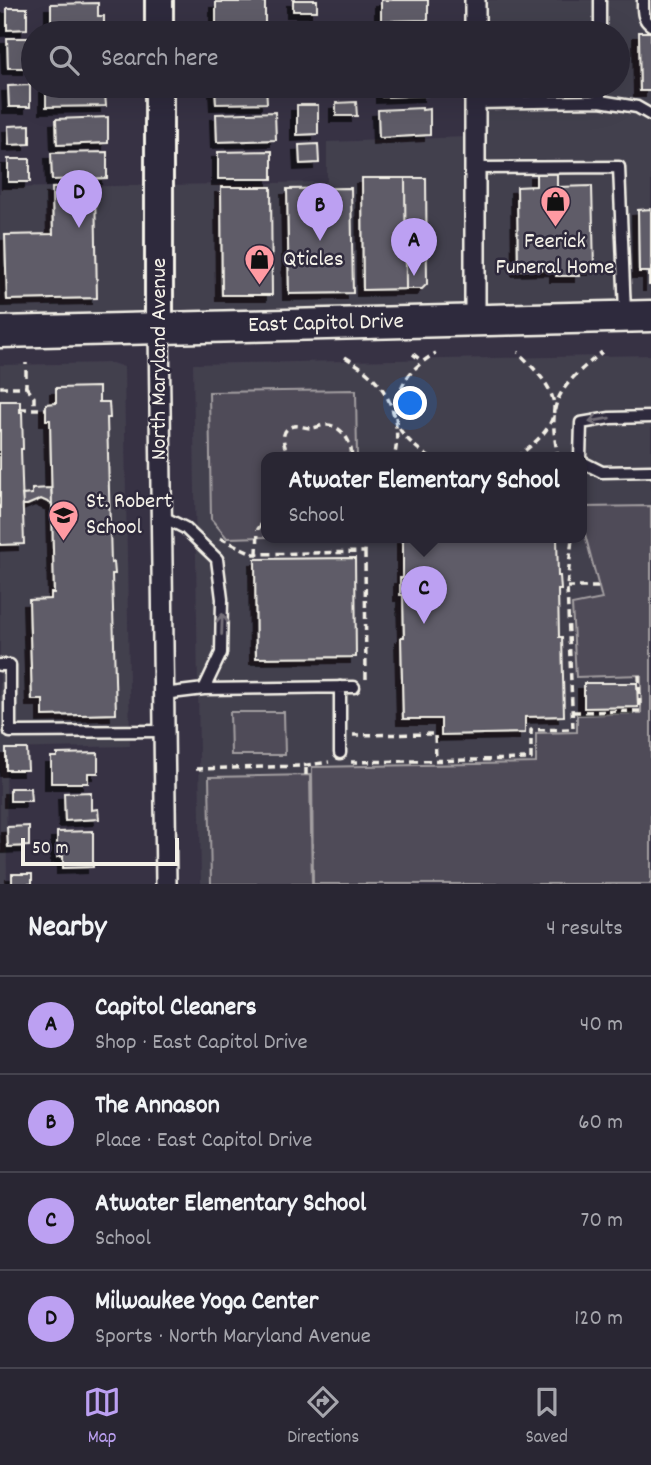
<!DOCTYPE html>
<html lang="en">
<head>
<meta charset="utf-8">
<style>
  body { margin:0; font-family:Dekko,sans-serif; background:#312e3b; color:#f1f3f6 }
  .scale { position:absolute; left:21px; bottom:18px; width:158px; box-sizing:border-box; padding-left:7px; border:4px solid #f4f1e8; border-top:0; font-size:19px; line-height:24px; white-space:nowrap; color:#f4f1e8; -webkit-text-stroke:5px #2f2a3d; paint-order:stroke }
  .you { position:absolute; left:411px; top:404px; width:24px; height:24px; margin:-18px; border:5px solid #fff; border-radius:50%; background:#1a73e8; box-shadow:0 0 0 10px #1a73e833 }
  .badge { display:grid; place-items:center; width:46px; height:46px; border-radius:50%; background:#bca0f2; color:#111; font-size:23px; font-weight:700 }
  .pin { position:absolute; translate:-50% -58px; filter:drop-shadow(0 2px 4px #0008) }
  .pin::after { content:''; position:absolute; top:37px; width:24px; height:21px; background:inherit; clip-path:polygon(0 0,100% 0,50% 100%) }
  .popup { position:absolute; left:261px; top:452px; width:326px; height:91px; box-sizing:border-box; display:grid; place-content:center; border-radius:14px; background:#292633; filter:drop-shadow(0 2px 5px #0005); font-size:23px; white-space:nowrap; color:#a5a5ac }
  .popup b { font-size:26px; color:#f1f3f6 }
  .popup::after { content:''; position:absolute; left:50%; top:100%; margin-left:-14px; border:14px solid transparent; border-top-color:#292633 }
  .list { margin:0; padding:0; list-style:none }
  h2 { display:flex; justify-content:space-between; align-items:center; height:91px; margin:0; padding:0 28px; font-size:30px }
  h2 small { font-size:23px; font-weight:400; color:#a5a5ac }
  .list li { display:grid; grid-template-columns:46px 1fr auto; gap:21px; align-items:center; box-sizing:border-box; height:98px; padding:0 28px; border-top:2px solid #45434e }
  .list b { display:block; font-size:26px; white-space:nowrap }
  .list p { margin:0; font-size:23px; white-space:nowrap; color:#a5a5ac }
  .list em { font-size:23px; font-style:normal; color:#a5a5ac }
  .icon { flex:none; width:38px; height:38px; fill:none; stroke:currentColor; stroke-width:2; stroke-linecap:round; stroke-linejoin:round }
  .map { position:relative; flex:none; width:651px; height:884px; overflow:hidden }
  .search { position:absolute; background:#292633; box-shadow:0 7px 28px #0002; left:21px; right:21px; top:21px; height:77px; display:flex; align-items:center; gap:18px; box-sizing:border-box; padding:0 24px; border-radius:38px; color:#a5a5ac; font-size:26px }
  .sheet { height:483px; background:#292633 }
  nav { display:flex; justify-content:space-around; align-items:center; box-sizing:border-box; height:98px; border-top:2px solid #45434e; background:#292633; font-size:19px; color:#a5a5ac }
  nav a { display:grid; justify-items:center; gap:4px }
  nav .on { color:#bca0f2 }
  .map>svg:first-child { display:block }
  .built { fill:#433f4e; fill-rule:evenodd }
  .green { fill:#504b59; stroke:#a29ea0; stroke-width:2 }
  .building { fill:#5f5c67; stroke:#f4f1e8; stroke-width:2; filter:url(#shadow) }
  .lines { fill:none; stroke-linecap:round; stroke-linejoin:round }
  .lane-casing { stroke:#f4f1e8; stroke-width:15 }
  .street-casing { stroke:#f4f1e8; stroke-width:24 }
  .secondary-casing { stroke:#f4f1e8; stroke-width:32 }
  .primary-casing { stroke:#f4f1e8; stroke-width:35 }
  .path { stroke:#f4f1e8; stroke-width:3.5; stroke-dasharray:7 5; stroke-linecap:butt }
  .lane { stroke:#2f2a3d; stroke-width:10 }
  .street { stroke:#2f2a3d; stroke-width:19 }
  .secondary { stroke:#2f2a3d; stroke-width:26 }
  .primary { stroke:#2f2a3d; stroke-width:30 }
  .oneway { stroke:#747079 }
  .labels { text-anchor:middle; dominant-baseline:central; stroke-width:5; stroke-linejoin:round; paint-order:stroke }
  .poi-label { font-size:23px; fill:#f4f1e8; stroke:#2f2a3d; text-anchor:start }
  .street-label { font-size:23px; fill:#f4f1e8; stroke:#2f2a3d }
</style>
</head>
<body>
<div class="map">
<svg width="651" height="884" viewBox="0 0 651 884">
  <defs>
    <filter id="shadow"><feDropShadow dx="-6" dy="6" stdDeviation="0" flood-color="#0009"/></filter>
  </defs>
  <rect width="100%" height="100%" fill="#373244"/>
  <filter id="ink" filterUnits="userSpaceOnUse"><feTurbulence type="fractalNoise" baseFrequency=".0143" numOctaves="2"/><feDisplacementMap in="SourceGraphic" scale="14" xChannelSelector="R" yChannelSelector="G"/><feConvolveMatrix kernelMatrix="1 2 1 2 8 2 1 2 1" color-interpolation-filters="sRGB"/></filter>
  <g filter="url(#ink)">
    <path class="built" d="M475,0H651V316L0,332V188L327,182V142L466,137L475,86H618V33H475Z
      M651,355V884H201L193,364ZM266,458H582V538H266Z
      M112,363L124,367L130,746L6,749L7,884H0V365Z"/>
    <path class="green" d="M356,390L357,458H266V537L227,538L211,519L209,392Z
      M651,506V884H313L312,767L536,763V733L577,732V715L641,713V675L576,677L572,605L602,599L582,523V507Z
      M230,712H284L285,755H231Z
      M310,775L312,884H211L209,777Z"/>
    <path class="building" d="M293,0H317V11H293Z
      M381,0H428V20L381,21Z
      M216,2H265V27L216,28Z
      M98,3V16H104V29L51,30V4Z
      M7,8H27V29L7,30Z
      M639,32H651V91H640Z
      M7,38H28V68H8Z
      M30,85V107H9L8,86Z
      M46,86H100V93H105L106,106L46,107Z
      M215,86H266L267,103L216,104Z
      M382,86H429V95L382,97Z
      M356,102L357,116H336V103Z
      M297,105H318V134L297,135Z
      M422,108V110L430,109V135L379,138L378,110Z
      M275,112L276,140L217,142L216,114Z
      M108,117V143L57,145L56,119Z
      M30,125V144L9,145L8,126Z
      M318,144L319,163L300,164L299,145Z
      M272,151V179H218V152Z
      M107,152V178L52,180L51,153Z
      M8,159H30V182H8Z
      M536,172H557V187L592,186L594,269H580V276H556V269L518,270L517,187L536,186Z
      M362,178H405L406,289L363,290Z
      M405,178H426L427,284L422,289H406Z
      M95,187L97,298L7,300L5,235L53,234L52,188Z
      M221,187H271L272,295H222Z
      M351,188L353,293L289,294L287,189Z
      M651,209V285H649V272H639L638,210Z
      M99,387V402H109L110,418H107L111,563L114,562L115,574H112L116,714L43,716V700H32L29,600L51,599V593H54L50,420H46V404L56,403V388Z
      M0,401H20V412H22L23,449H21L24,544L0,545Z
      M51,488L52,504L41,499L27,505H23L22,495L32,494V489Z
      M403,538H557L558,576H560L561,590H558L559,637H562L564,716L525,717V733L441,735V719H403L401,637H404L403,595H400V578H403Z
      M355,558L356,657L256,658L255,559Z
      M584,683H637L638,707L584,708Z
      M6,749H27L28,770H6Z
      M98,753V773H88V783H51V757H57V754Z
      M10,788H30L31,801H10Z
      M91,792V810L98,809L99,819L65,821L64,793Z
      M29,826V846L8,847L7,827Z
      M93,831V867L63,868V856L57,857V832Z
      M12,874H32V884H12Z"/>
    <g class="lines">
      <defs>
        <path id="lane" d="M600,0V33
          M643,0C643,11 642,19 651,25
          M600,86V101
          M475,103L600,101L637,107L651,115
          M476,168L619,167L625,312
          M580,458L581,423L610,418L651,417
          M582,462L602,472L651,471
          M161,516L185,528L217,559L222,599L221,653L204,689
          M0,665H10V732L164,731
          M340,687V753
          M163,694L204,689L354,687"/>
        <path id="street" d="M475,0V33
          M475,86V320
          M159,328L166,884"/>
        <path id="secondary" d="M159,0V33
          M159,86V328"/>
        <g id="primary">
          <path id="s1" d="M0,332L651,316"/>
        </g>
      </defs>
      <use href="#lane" class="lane-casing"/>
      <use href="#street" class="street-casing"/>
      <use href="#secondary" class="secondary-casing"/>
      <use href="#primary" class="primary-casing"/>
      <path class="path" d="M413,354L422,361
        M345,357C353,362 361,367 368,373C392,393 402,428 394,458
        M0,387H26V363
        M26,387L34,397V409
        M20,409H46
        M291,458C284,449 277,429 294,426C299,425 305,428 311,428C316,428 321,425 327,425C342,425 354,445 351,458
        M430,458C419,450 404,438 398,426C395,419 396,412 397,405C400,380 415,365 436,353
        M516,458C524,451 534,444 541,436C572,403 541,376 518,352
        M558,458C556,445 553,432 554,418C554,389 582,369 602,352
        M220,538L254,554L365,552L366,538
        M365,552L366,680
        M257,554L258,529L266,518
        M567,587H601
        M573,712L640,711L639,675
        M353,735L435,734L436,760
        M351,762L531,759V730L573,729L567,587L572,538
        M196,769L301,766L329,762
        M306,775V765"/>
      <use href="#lane" class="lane"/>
      <use href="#street" class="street"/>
      <use href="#secondary" class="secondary"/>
      <use href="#primary" class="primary"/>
    </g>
    <defs><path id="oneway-shaft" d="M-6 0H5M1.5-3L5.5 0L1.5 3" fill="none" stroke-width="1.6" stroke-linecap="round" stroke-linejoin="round" transform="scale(1.75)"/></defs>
    <g class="oneway">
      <use href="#oneway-shaft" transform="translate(599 420) rotate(170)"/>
      <use href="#oneway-shaft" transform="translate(222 624) rotate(-88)"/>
    </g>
  </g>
  <defs>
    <symbol id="shop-pin" viewBox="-11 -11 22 30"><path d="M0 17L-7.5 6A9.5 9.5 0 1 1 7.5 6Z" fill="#ff9aa2" stroke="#2f2a3d"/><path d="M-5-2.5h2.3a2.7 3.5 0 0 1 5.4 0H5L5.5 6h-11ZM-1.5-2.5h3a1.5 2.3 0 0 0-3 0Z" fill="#111"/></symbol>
    <symbol id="school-pin" viewBox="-11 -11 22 30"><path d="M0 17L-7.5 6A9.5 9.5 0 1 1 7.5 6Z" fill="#ff9aa2" stroke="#2f2a3d"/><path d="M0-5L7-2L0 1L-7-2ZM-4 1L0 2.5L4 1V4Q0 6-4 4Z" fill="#111"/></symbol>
  </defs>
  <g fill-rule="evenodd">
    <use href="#shop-pin" x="538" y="184" width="35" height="47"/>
    <use href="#shop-pin" x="242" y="242" width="35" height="47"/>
    <use href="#school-pin" x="46" y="498" width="35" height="47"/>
  </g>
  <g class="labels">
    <g class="poi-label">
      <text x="555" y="242" text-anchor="middle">Feerick<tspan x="555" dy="26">Funeral Home</tspan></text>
      <text x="283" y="260">Qticles</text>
      <text x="86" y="502">St. Robert<tspan x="86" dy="26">School</tspan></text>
    </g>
    <g class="street-label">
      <text stroke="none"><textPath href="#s1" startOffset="326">East Capitol Drive</textPath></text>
      <text transform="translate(160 359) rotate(-90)">North Maryland Avenue</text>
    </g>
  </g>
</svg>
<div class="scale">50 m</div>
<div class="you"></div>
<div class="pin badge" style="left:414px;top:276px">A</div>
<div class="pin badge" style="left:320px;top:241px">B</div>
<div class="pin badge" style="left:424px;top:624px">C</div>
<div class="popup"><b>Atwater Elementary School</b>School</div>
<div class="pin badge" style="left:79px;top:228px">D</div>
<div class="search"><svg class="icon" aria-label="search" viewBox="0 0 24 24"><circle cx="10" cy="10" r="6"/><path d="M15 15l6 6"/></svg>Search here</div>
</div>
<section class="sheet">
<h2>Nearby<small>4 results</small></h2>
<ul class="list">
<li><span class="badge">A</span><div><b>Capitol Cleaners</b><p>Shop · East Capitol Drive</p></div><em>40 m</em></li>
<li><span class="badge">B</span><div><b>The Annason</b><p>Place · East Capitol Drive</p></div><em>60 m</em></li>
<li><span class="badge">C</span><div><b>Atwater Elementary School</b><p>School</p></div><em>70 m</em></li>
<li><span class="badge">D</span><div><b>Milwaukee Yoga Center</b><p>Sports · North Maryland Avenue</p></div><em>120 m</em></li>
</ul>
</section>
<nav>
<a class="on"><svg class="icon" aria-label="map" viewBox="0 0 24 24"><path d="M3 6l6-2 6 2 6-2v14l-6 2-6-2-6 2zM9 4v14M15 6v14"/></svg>Map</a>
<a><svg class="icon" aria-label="directions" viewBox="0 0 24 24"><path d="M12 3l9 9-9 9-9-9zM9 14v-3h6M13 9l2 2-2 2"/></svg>Directions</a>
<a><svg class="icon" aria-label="saved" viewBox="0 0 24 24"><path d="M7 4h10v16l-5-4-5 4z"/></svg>Saved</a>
</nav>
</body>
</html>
